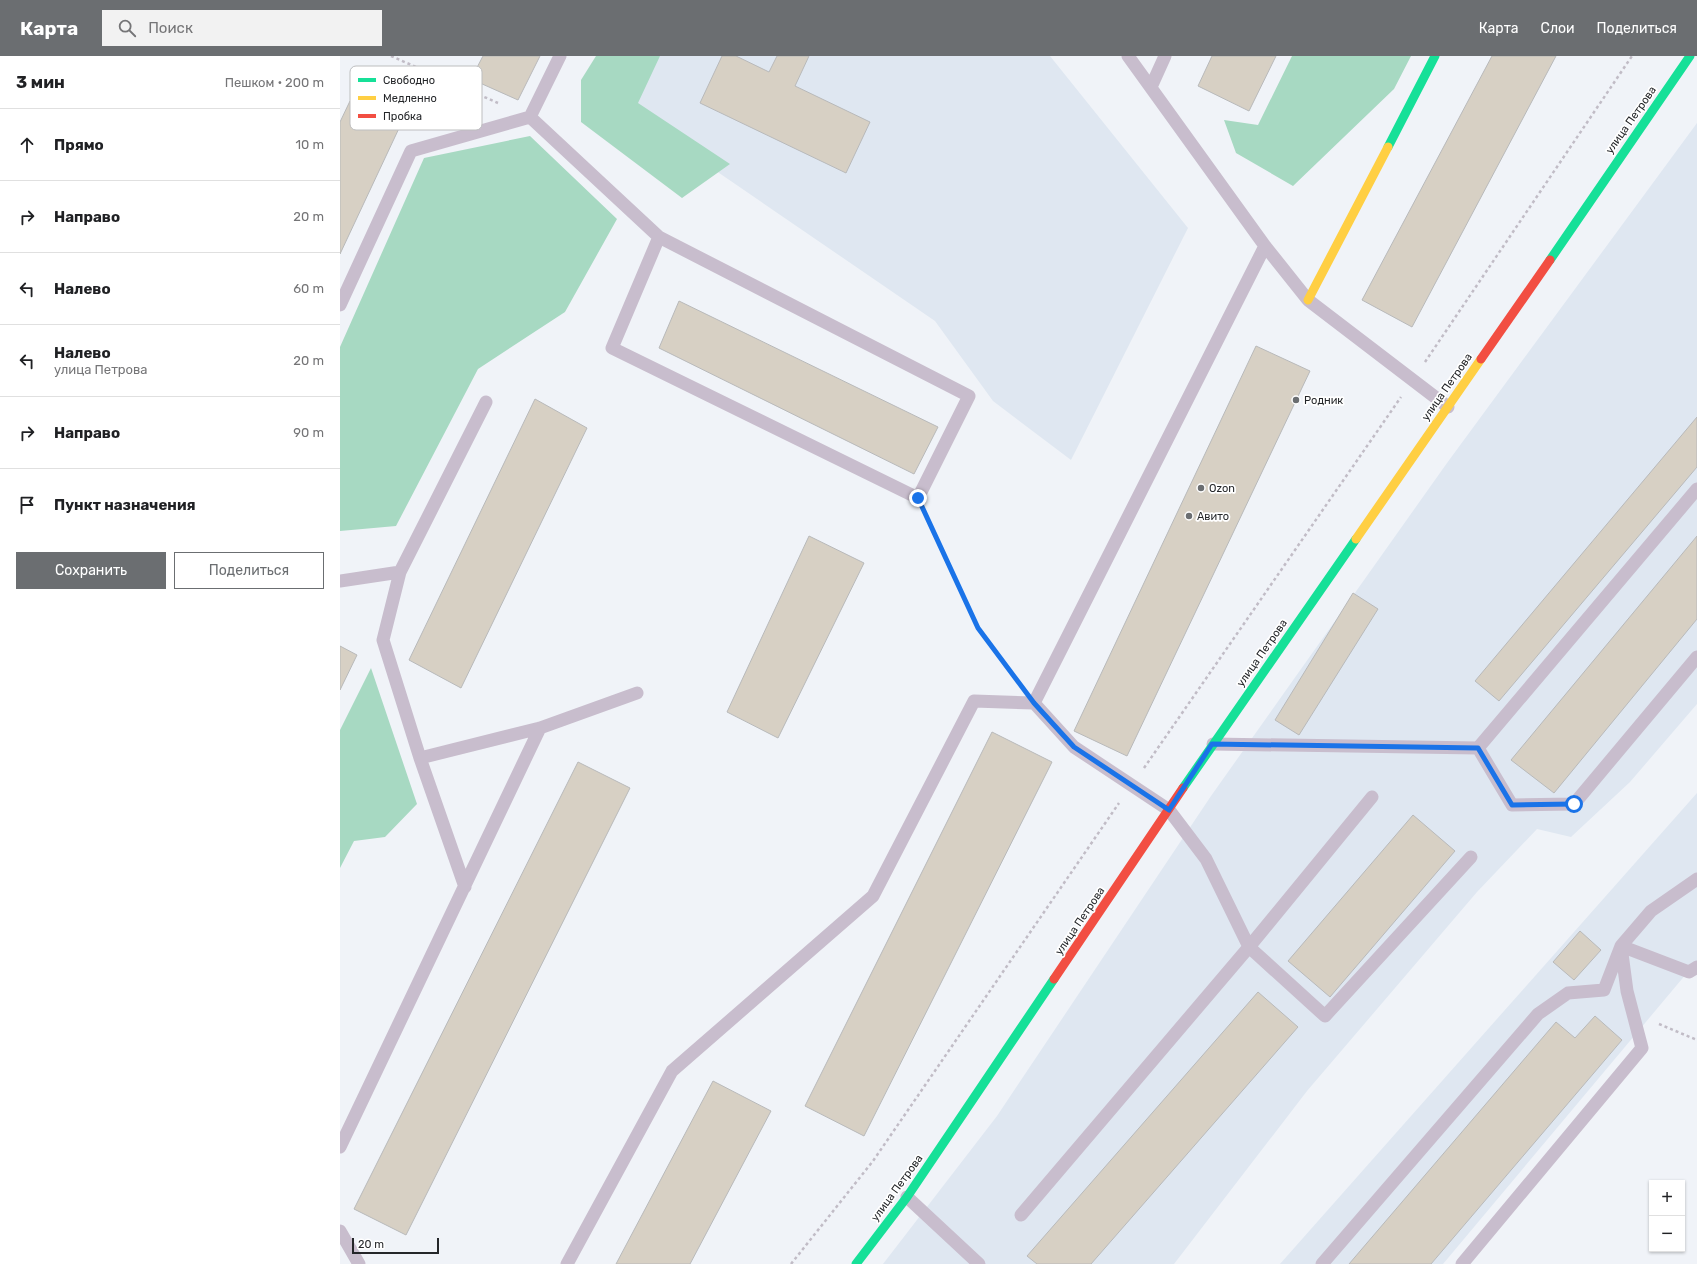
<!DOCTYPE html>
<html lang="ru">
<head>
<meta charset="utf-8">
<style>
  body { margin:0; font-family:Rubik,sans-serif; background:#f2f2f2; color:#202124 }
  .controls { position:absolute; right:12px; bottom:12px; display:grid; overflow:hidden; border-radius:0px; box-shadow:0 1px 3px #0004 }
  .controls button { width:36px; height:36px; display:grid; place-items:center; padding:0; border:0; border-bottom:1px solid #e0e0e0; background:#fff; color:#202124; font:20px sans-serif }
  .scale { position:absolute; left:12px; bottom:10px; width:87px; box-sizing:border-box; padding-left:4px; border:2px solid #242629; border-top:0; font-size:11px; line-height:14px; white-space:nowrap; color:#242629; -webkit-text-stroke:3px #fff; paint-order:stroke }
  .stop { position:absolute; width:12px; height:12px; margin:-9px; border:3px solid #1a73e8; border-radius:50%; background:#fff }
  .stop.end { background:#1a73e8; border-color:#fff; box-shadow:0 1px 4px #0008 }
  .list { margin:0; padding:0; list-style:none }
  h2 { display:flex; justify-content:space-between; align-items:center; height:52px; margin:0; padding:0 16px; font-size:17px }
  h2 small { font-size:13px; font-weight:400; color:#757577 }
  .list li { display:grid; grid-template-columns:26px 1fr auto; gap:12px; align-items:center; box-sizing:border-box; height:72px; padding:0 16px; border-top:1px solid #e0e0e0 }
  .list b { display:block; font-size:15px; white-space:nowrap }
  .list p { margin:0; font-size:13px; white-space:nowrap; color:#757577 }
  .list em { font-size:13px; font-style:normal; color:#757577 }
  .actions { display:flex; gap:8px; padding:12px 16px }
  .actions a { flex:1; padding:9px 0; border:1px solid #6b6e71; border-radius:0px; text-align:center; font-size:14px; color:#6b6e71 }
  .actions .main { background:#6b6e71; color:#fff }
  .icon { flex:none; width:22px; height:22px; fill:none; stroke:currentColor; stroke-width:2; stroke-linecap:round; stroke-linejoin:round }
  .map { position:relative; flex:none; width:1357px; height:1208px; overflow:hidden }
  header { display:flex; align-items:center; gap:24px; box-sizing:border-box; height:56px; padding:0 20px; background:#6b6e71; color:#fff }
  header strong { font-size:19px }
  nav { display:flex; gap:22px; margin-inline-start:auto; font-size:14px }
  .search { width:280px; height:36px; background:#f2f2f2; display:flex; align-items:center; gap:10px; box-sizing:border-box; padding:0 14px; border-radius:0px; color:#757577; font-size:15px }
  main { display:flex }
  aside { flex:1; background:#fff }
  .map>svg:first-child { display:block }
  .built { fill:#dfe7f1 }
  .forest { fill:#a7d9c2 }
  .building { fill:#d7d0c4; stroke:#b8b9ba }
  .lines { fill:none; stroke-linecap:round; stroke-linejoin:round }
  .path { stroke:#c1bcc6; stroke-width:2.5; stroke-dasharray:3 3; stroke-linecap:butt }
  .lane { stroke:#c8bdcd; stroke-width:13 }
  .fast { stroke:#16e098; stroke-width:9 }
  .slow { stroke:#ffcf43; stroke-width:9 }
  .jam { stroke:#f24e42; stroke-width:9 }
  .route { stroke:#1a73e8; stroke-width:5 }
  .poi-dot { fill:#6b6e71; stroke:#fff; stroke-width:1.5 }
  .labels { text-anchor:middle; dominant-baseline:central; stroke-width:3.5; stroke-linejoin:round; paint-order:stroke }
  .street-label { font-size:11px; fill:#242629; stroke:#fff }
  .poi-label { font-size:11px; fill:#242629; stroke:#fff; text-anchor:start }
  .key { fill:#fff; stroke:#bdbebf; stroke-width:1 }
  .key-label { font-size:11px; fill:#242629 }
</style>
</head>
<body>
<header>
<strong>Карта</strong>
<div class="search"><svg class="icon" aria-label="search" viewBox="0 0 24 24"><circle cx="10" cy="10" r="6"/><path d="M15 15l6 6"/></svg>Поиск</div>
<nav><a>Карта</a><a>Слои</a><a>Поделиться</a></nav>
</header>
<main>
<aside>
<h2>3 мин<small>Пешком · 200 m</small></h2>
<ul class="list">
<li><svg class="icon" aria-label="ahead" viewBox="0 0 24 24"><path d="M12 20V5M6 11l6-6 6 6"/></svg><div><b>Прямо</b></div><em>10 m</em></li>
<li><svg class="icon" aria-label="right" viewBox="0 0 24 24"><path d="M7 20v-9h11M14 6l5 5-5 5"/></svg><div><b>Направо</b></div><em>20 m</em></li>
<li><svg class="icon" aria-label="left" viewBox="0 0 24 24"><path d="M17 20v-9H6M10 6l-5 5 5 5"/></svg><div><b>Налево</b></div><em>60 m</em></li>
<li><svg class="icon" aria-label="left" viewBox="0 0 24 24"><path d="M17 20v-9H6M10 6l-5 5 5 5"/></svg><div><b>Налево</b><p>улица Петрова</p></div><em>20 m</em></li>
<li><svg class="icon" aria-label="right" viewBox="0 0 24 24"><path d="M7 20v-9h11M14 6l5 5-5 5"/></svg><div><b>Направо</b></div><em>90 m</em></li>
<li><svg class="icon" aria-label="arrive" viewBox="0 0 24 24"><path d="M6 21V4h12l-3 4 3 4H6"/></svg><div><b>Пункт назначения</b></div></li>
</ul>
<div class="actions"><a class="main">Сохранить</a><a>Поделиться</a></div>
</aside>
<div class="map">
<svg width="1357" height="1208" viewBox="0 0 1357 1208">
  <rect width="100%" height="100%" fill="#f0f3f8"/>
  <path class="built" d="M300,0H710L848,172L731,404L653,345L595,265L277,47Z
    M1357,67V648L1290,726L1231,781L1197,773L1137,836L967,1035L834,1208H543L657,1060L871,740L1107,407Z
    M1357,737V905L1103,1208H940Z"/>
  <path class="forest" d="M256,0H320L298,47L390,108L342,142L241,66V24Z
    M952,0H1071L1054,33L953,130L896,97L884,64L918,69Z
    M190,80L277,163L225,256L138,313L56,470L0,475V291L84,102Z
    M31,612L77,748L45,781L14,785L0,812V674Z"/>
  <path class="building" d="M143,0H200L178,44L131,23Z
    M382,0H396L429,16L437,0H469L455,30L530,66L506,117L360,47Z
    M872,0H936L909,55L858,30Z
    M1152,0H1216L1072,271L1022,244Z
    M10,45L61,68L0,198V66Z
    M339,245L598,371L574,418L319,292Z
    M916,290L970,315L787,700L734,675Z
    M195,343L247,372L121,632L69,604Z
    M1357,361V411L1159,645L1135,625Z
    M469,480L524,507L438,682L387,656Z
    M1357,480V563L1214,737L1171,704Z
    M1013,537L1038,553L959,679L935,664Z
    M0,590L17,599L0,634Z
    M652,676L712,706L524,1080L465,1050Z
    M238,706L290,732L66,1179L14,1153Z
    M1073,759L1115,795L990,941L948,905Z
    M1240,875L1261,894L1234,924L1213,906Z
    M918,936L958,971L751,1208H697L687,1200Z
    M1255,960L1282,984L1091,1208H1009L1216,966L1235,982Z
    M373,1025L431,1055L350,1208H276Z"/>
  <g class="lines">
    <path class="path" d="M51,0L158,47
      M1085,306L1292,0
      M587,461L638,572L677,624
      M804,712L1061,341
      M1319,968L1357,984
      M451,1208L533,1105L779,747"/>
    <path class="lane" d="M788,0L925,190L968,244L1108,351
      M811,31L825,0
      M190,61L319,181L629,340L578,442L272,292L319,181
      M0,249L71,95L190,61L220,0
      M60,516L43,584L80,702L200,672L297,637
      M0,525L60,516L146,346
      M694,647L734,691L829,754L866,803L909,891L985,960L1131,801
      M873,688L1138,692L1357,433
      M1138,692L1172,749L1234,748L1357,601
      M80,702L125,831
      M1357,823L1311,855L1281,890L1349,916L1357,911
      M0,1091L200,672
      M567,1141L639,1208
      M681,1159L909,891L1032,741
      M0,1175L19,1208
      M227,1208L332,1015L533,840L634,645L694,647L925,190
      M982,1208L1198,958L1228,937L1264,934L1281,890L1287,935L1302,992L1122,1208"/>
    <path class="fast" d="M1048,91L1095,0
      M1210,204L1350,0
      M843,732L1016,483
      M516,1208L567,1141L714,923"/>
    <path class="slow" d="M968,244L1048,91
      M1016,483L1141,303"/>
    <path class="jam" d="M1141,303L1210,204
      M714,923L843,732"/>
  </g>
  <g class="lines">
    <path class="route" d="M578,442L638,572L694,647L734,691L829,754L872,688L1138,692L1172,749L1234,748"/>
  </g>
  <g class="poi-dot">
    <circle cx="956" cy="344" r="4"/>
    <circle cx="861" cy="432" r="4"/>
    <circle cx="849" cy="460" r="4"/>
  </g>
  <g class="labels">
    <g class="street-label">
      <text transform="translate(1291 64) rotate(-55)">улица Петрова</text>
      <text transform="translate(1107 331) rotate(-55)">улица Петрова</text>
      <text transform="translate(922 597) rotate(-55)">улица Петрова</text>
      <text transform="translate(740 865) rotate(-56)">улица Петрова</text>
      <text transform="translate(557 1132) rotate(-54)">улица Петрова</text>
    </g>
    <g class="poi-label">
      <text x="964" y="344">Родник</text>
      <text x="869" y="432">Ozon</text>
      <text x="857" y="460">Авито</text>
    </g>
  </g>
  <rect x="10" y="10" width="132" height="64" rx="6" class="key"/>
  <rect x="18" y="22" width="18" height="4" fill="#16e098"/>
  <rect x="18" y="40" width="18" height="4" fill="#ffcf43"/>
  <rect x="18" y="58" width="18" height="4" fill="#f24e42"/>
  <g class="key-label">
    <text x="43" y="28">Свободно</text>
    <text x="43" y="46">Медленно</text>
    <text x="43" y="64">Пробка</text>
  </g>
</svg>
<div class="controls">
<button>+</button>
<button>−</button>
</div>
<div class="scale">20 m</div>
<div class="stop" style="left:1234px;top:748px"></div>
<div class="stop end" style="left:578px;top:442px"></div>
</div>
</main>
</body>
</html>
